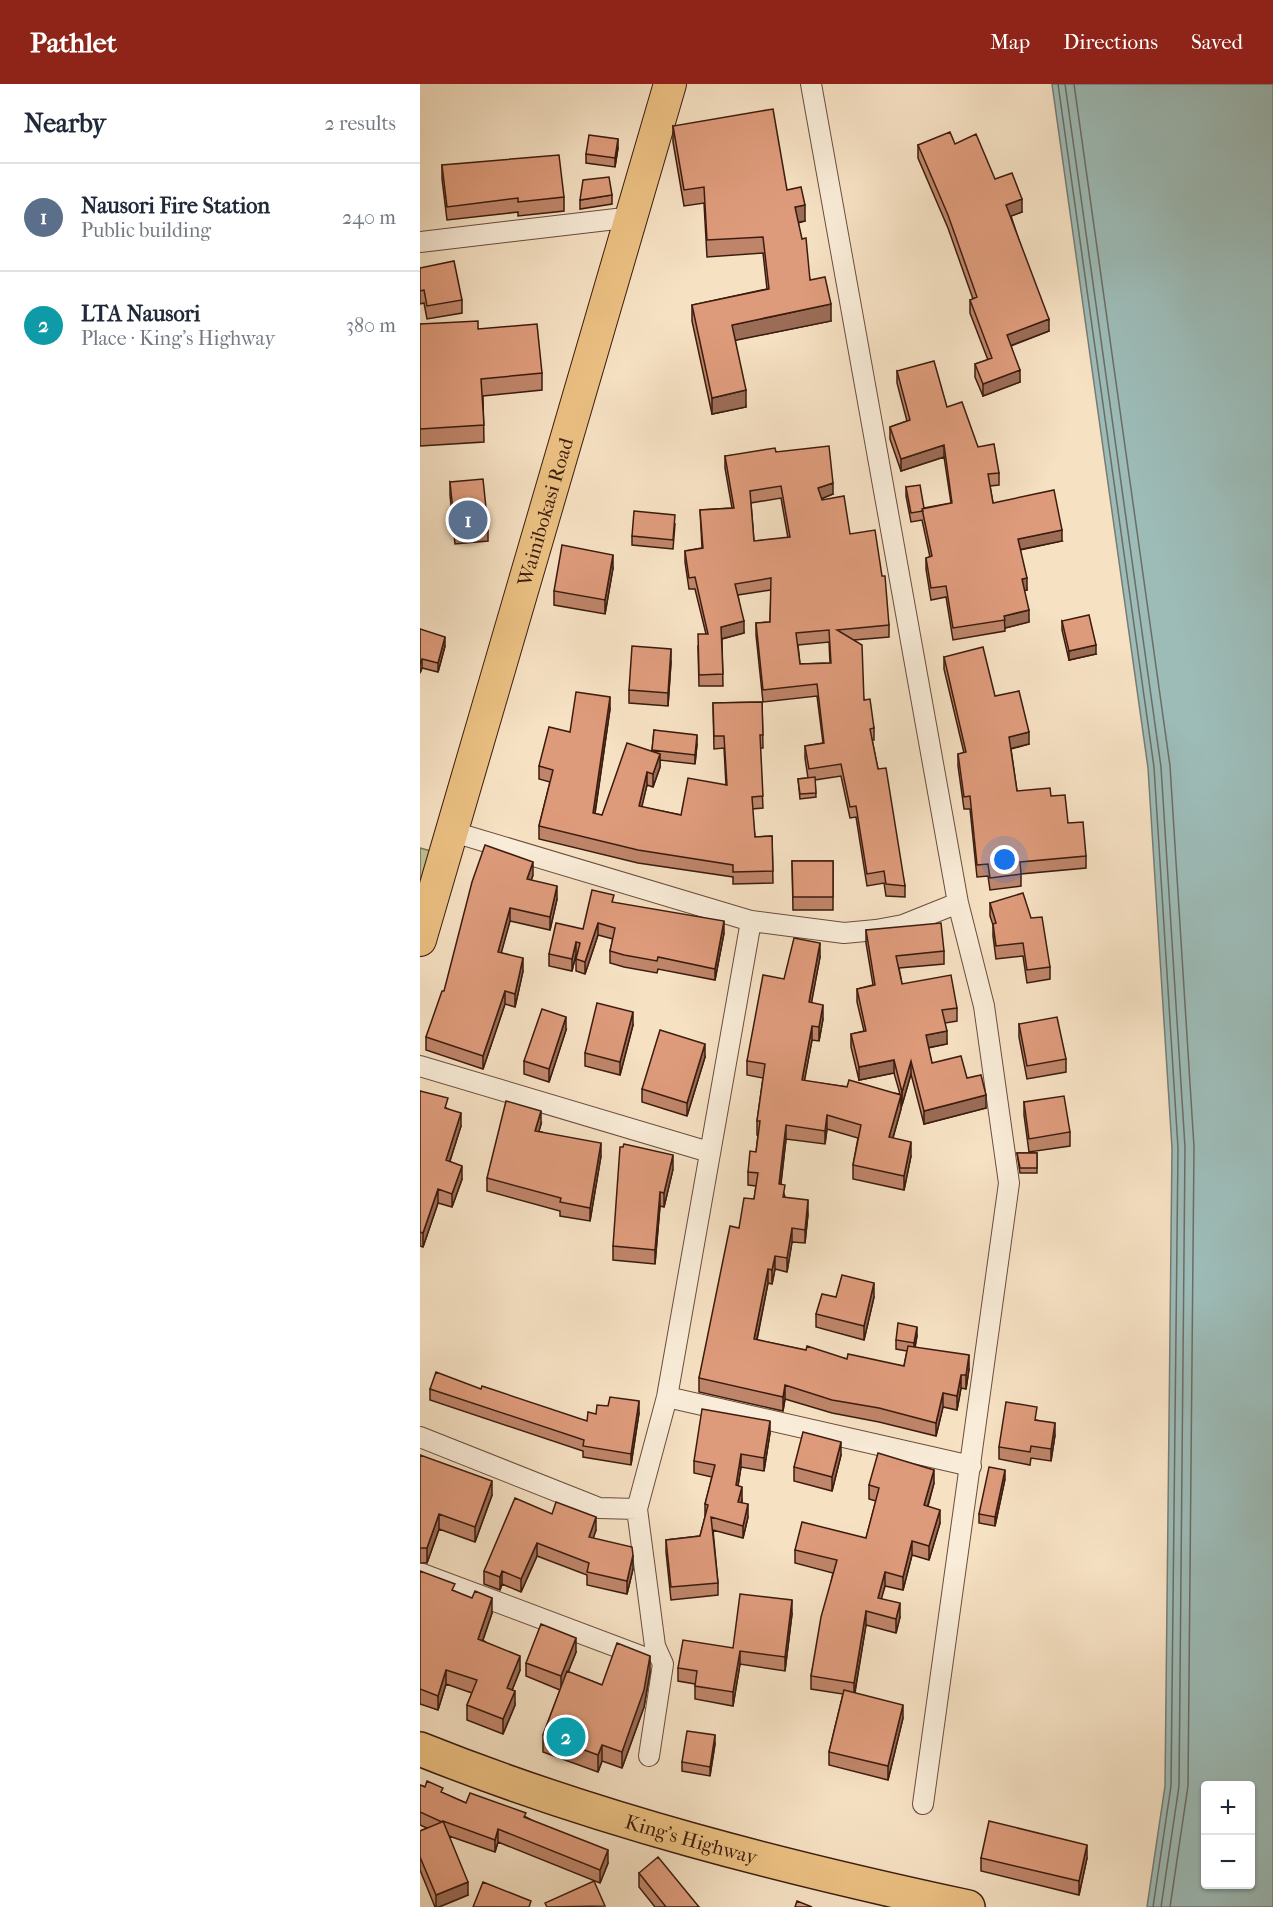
<!DOCTYPE html>
<html lang="en">
<head>
<meta charset="utf-8">
<style>
  body { margin:0; font-family:"IM FELL French Canon",serif; background:#f2f2f3; color:#1f2937 }
  .controls { position:absolute; right:18px; bottom:18px; display:grid; overflow:hidden; border-radius:6px; box-shadow:0 2px 4px #0004 }
  .controls button { width:54px; height:54px; display:grid; place-items:center; padding:0; border:0; border-bottom:2px solid #e0e1e3; background:#fff; color:#1f2937; font:30px sans-serif }
  .you { position:absolute; left:585px; top:776px; width:21px; height:21px; margin:-15px; border:4px solid #fff; border-radius:50%; background:#1a73e8; box-shadow:0 0 0 9px #1a73e833 }
  .badge { display:grid; place-items:center; width:39px; height:39px; border-radius:50%; background:#8f2418; color:#fff; font-size:20px; font-weight:700 }
  .pin { position:absolute; translate:-50% -50%; border:3px solid #fff; box-shadow:0 2px 6px #0006 }
  .list { margin:0; padding:0; list-style:none }
  h2 { display:flex; justify-content:space-between; align-items:center; height:78px; margin:0; padding:0 24px; font-size:26px }
  h2 small { font-size:20px; font-weight:400; color:#747a83 }
  .list li { display:grid; grid-template-columns:39px 1fr auto; gap:18px; align-items:center; box-sizing:border-box; height:108px; padding:0 24px; border-top:2px solid #e0e1e3 }
  .list b { display:block; font-size:22px; white-space:nowrap }
  .list p { margin:0; font-size:20px; white-space:nowrap; color:#747a83 }
  .list em { font-size:20px; font-style:normal; color:#747a83 }
  .map { position:relative; flex:none; width:853px; height:1823px; overflow:hidden }
  header { display:flex; align-items:center; gap:36px; box-sizing:border-box; height:84px; padding:0 30px; background:#8f2418; color:#fff }
  header strong { font-size:28px }
  nav { display:flex; gap:33px; margin-inline-start:auto; font-size:21px }
  main { display:flex }
  aside { flex:1; background:#fff }
  .map>svg:first-child { display:block }
  .green { fill:#bdc293; stroke:#7c6f51; stroke-width:1.5 }
  .water { fill:#9dbcb8; stroke:#767c74; stroke-width:1.5; fill-rule:evenodd }
  .lines { fill:none; stroke-linecap:round; stroke-linejoin:round }
  .shore { stroke:#6c6c64; stroke-width:1.5 }
  .minor-casing { stroke:#6a4d3c; stroke-width:22 }
  .primary-casing { stroke:#3c1c0f; stroke-width:34 }
  .trunk-casing { stroke:#3c1c0f; stroke-width:36 }
  .minor { stroke:#f9ecd8; stroke-width:20 }
  .primary { stroke:#ebc082; stroke-width:32 }
  .trunk { stroke:#ebc082; stroke-width:33 }
  .wall { fill:#bf856a; stroke:#3c1c0f; stroke-width:1.5; fill-rule:evenodd }
  .shaded-wall { fill:#9b6c56; stroke:#3c1c0f; stroke-width:1.5 }
  .building { fill:#de9b7b; stroke:#3c1c0f; stroke-width:1.5; fill-rule:evenodd }
  .labels { text-anchor:middle; dominant-baseline:central; stroke-width:4.5; stroke-linejoin:round; paint-order:stroke }
  .street-label { font-size:20px; fill:#3c1c0f; stroke:#f9ecd8 }
</style>
</head>
<body>
<header>
<strong>Pathlet</strong>
<nav><a>Map</a><a>Directions</a><a>Saved</a></nav>
</header>
<main>
<aside>
<h2>Nearby<small>2 results</small></h2>
<ul class="list">
<li><span class="badge" style="background:#5c6f8a">1</span><div><b>Nausori Fire Station</b><p>Public building</p></div><em>240 m</em></li>
<li><span class="badge" style="background:#0f9aa8">2</span><div><b>LTA Nausori</b><p>Place · King's Highway</p></div><em>380 m</em></li>
</ul>
</aside>
<div class="map">
<svg width="853" height="1823" viewBox="0 0 853 1823">
  <rect width="100%" height="100%" fill="#f6e1c3"/>
  <filter id="stains"><feTurbulence type="fractalNoise" baseFrequency=".00333" numOctaves="4"/><feColorMatrix values="0 0 0 0 .2 0 0 0 0 .09 0 0 0 0 .02 0 0 0 .5 -.17"/></filter>
  <radialGradient id="worn" r=".72"><stop offset=".6" stop-color="#630" stop-opacity="0"/><stop offset="1" stop-color="#630" stop-opacity=".3"/></radialGradient>
  <path class="green" d="M0,764L11,767L0,801Z"/>
  <path class="water" d="M632,0H853V1823H727L745,1702L752,1064L728,684ZM786,1702H830V1800H786Z"/>
  <g class="lines">
    <path class="shore" d="M638,0L734,683L758,1064L751,1702L733,1823
      M645,0L741,683L765,1063L759,1702L741,1823
      M654,0L750,682L774,1063L768,1702L750,1823"/>
    <defs>
      <path id="minor" d="M391,0L538,819L564,922L589,1099L503,1720
        M0,158L213,133
        M30,747L331,837L424,849L456,846L483,841L538,819
        M0,982L289,1068
        M247,1313L551,1382
        M0,1353L179,1424L217,1425
        M0,1489L221,1572
        M229,1672L243,1580L235,1562L217,1425L247,1313L331,837"/>
      <g id="primary">
        <path id="s1" d="M0,856L250,0"/>
      </g>
      <g id="trunk">
        <path id="s2" d="M0,1665C177,1736 362,1783 548,1823"/>
      </g>
    </defs>
    <use href="#minor" class="minor-casing"/>
    <use href="#primary" class="primary-casing"/>
    <use href="#trunk" class="trunk-casing"/>
    <use href="#minor" class="minor"/>
    <use href="#primary" class="primary"/>
    <use href="#trunk" class="trunk"/>
  </g>
  <path class="wall" d="M253,42L367,106L385,137L378,139L390,196L411,237L315,256L326,323L292,330L272,237V221L347,205L343,169L287,173L284,119L264,122L253,58Z
    M535,60L575,95L602,128L591,132L629,247L591,262L600,298L563,312L555,293V280L568,276L550,229V216L553,215L528,144L498,74V61Z
    M198,64L195,83L166,79V70Z
    M22,81L144,113V127L98,132V128L27,136L22,95Z
    M192,111V120L160,125V116Z
    M0,184L42,216V229L7,235L4,219L0,220Z
    M0,240L58,245L122,289V306L63,312L64,358L0,362Z
    M477,287L527,323L579,389V401L570,402L573,419L642,457L600,466L607,506H604L609,538L585,544V547L533,556L526,513L511,516L506,485V474L510,473L502,436L491,438L486,412V403L504,424L531,419L524,373L481,387L470,355V343L487,337L477,299Z
    M356,368L413,410L401,415L430,450L469,541V553L434,556L444,616L454,644V656H452L458,685L485,802V813L466,812L464,799L447,802L436,733L430,734L421,692L395,696L396,713L380,715L378,695L388,694L385,674V662L403,659L397,612L343,618L336,551V539L350,538L351,506L318,511L324,549L302,555L303,602H279L278,562L286,550L275,505H269L265,478V467L282,464L280,426L312,424L305,384V372ZM361,414L368,454L334,457L331,419ZM409,558L410,579L380,580L378,561Z
    M30,398L68,443V457L35,460L30,411Z
    M255,440L253,465L212,461V452Z
    M193,484L185,530L134,521V507Z
    M642,537L676,570L649,576L642,546Z
    M0,545L25,562L18,588L2,584L0,589Z
    M524,573L575,612L609,660L591,665L597,707L631,712L648,739L666,772V784L601,790V802L570,806L568,792L557,793L550,725H544L538,682V670L544,669L524,585Z
    M251,578L248,622L209,619V606Z
    M342,618L343,664H340L343,724L332,725L335,753L352,752L353,799L313,800V793L218,779L119,755V742L130,698L119,695V682L150,648L190,625L175,730L182,731L232,667L234,646L277,660L275,680L240,676V683L233,703L227,701L221,723L261,731L306,701L304,664L294,665L293,619Z
    M372,777H413V826H373Z
    M113,791L111,796L137,815L130,846L90,837L81,868L103,887L95,923L85,920L63,985L6,966V953L24,907Z
    M194,819L304,849L295,896L238,885L237,889L204,883L190,879V867L193,855L178,851L165,890L156,887V875L157,870H156L152,887L129,882V870L163,845Z
    M570,819L611,834L630,883V895L607,899L603,872L576,875L573,852V841L570,832Z
    M446,846L524,867V880L479,884L482,900L537,924V937L525,939L527,960L508,964L512,979L547,994L566,1024L504,1040L491,990L482,1021L481,1017V1025L473,1054L491,1072L484,1106L433,1095V1081L438,1054L407,1045L405,1060L366,1055L361,1100L365,1113L388,1130L385,1159L372,1158L367,1188L355,1185L352,1200L348,1199L337,1256L427,1275L484,1282L487,1267L476,1265V1256L497,1252L495,1263L549,1285L546,1305L541,1304L537,1326L523,1323L516,1352L459,1338L412,1329L365,1315L363,1327L279,1308V1294L319,1144L334,1115L336,1102L328,1101V1088L336,1068L338,1051H337V1037L343,994L327,991V977L364,895L400,873L391,919L403,935L399,957L392,956L384,997L480,1010L474,989L439,996L431,963V950L444,947L437,918V905L453,901L446,859Z
    M599,940L646,975V988L607,995L599,953Z
    M213,941L200,991L165,982V969Z
    M146,946L129,998L104,990V977Z
    M285,973L267,1032L222,1018V1005Z
    M0,1007L28,1025L41,1042L30,1077L42,1095L32,1123L18,1119L3,1163L0,1162Z
    M604,1018L650,1048V1062L609,1068L604,1031Z
    M121,1040L119,1047L181,1072L170,1137L140,1132V1127L67,1107V1094Z
    M597,1069H617V1089H600Z
    M253,1085L244,1123L240,1122L235,1180L193,1176V1162Z
    M416,1213H454L444,1256L396,1243V1230Z
    M10,1305L167,1337L176,1330L219,1329L211,1381L163,1373V1367L10,1316Z
    M617,1336L635,1351L631,1377L611,1374L610,1381L579,1375V1363Z
    M350,1349L344,1387L321,1383L318,1402L322,1416V1419L328,1433L323,1454L293,1446L298,1499V1511L251,1516L246,1468V1456L280,1452L285,1433V1420L292,1393L274,1389V1377Z
    M0,1371L72,1411L55,1458L19,1445L7,1479H0Z
    M421,1371L412,1407L374,1397V1383Z
    M585,1395L575,1442L559,1439V1430Z
    M514,1399L508,1422L520,1439L509,1476L492,1471L483,1506L465,1502L461,1514L480,1533L476,1549L446,1541L435,1609L483,1634L468,1696L409,1681V1668L423,1610L391,1605V1592L413,1489L375,1479V1466L446,1454L456,1417L449,1415V1401Z
    M132,1430L176,1446L173,1454L213,1485L207,1510L167,1501V1491L117,1472L101,1508L82,1500L80,1506L64,1500V1487Z
    M0,1487L72,1529L63,1556L100,1586L92,1606L95,1621L83,1650L47,1636V1621L52,1609L26,1600L18,1626L0,1620Z
    M372,1530L365,1587L320,1580L313,1622L275,1615V1600L258,1597V1584L313,1564Z
    M156,1568L148,1588L182,1601L230,1588L224,1623L202,1684L182,1677L178,1688L123,1668V1651L140,1606L106,1592V1579Z
    M295,1660L290,1692L262,1687V1678Z
    M0,1701L23,1709L46,1719L106,1733L188,1779L180,1799L78,1758L75,1768L29,1752L48,1811L19,1823H15L0,1786V1747L7,1744L0,1741Z
    M561,1774H667L659,1811L561,1787Z
    M219,1789L279,1823H235L219,1803Z"/>
  <path class="shaded-wall" d="M198,55V64L195,83V74Z
    M602,115V128L586,134V121Z
    M385,121V137L375,139V123Z
    M411,220V237L312,257V241Z
    M629,235V247L587,263V251Z
    M600,286V298L563,312V300Z
    M326,306V323L292,330V314Z
    M524,361V373L481,387V375Z
    M413,399V410L398,416V404Z
    M642,446V457L598,466V455Z
    M193,471V484L185,530V516Z
    M607,494V506L602,507V495Z
    M609,526V538L585,544L584,532Z
    M324,537V549L301,555V543Z
    M25,553V562L18,588V579Z
    M676,561V570L649,576V567Z
    M251,565V578L248,622V609Z
    M2,575V584L0,589V580Z
    M190,613V625L173,742V729Z
    M609,648V660L589,665V653Z
    M277,651V660L275,680V671Z
    M240,670V683L233,703V690Z
    M227,688V701L219,735V722Z
    M113,778V791L107,808V795Z
    M137,802V815L130,846V833Z
    M90,824V837L78,881V868Z
    M304,837V849L295,896V885Z
    M178,839V851L165,890V878Z
    M156,858V870L152,887V875Z
    M400,859V873L389,932V918Z
    M103,874V887L95,923V910Z
    M85,907V920L63,985V972Z
    M403,921V935L399,957V943Z
    M213,928V941L200,991V978Z
    M146,933V946L129,998V985Z
    M392,942V956L382,1010V996Z
    M527,947V960L506,964V951Z
    M285,960V973L267,1032V1019Z
    M474,976V989L439,996V983Z
    M491,977V990L482,1021V1008Z
    M481,1011V1025L469,1067V1053Z
    M566,1011V1024L504,1040V1027Z
    M121,1027V1040L115,1060V1047Z
    M41,1029V1042L26,1089V1076Z
    M407,1031V1045L405,1060V1047Z
    M366,1041V1055L359,1114V1100Z
    M491,1058V1072L484,1106V1092Z
    M181,1059V1072L170,1137V1124Z
    M253,1071V1085L244,1123V1109Z
    M42,1082V1095L32,1123V1110Z
    M18,1105V1119L3,1163V1149Z
    M240,1108V1122L235,1180V1166Z
    M388,1116V1130L385,1159V1146Z
    M372,1144V1158L367,1188V1174Z
    M355,1172V1185L352,1200V1186Z
    M348,1185V1199L334,1269V1255Z
    M454,1199V1213L444,1256V1242Z
    M497,1243V1252L494,1268V1259Z
    M549,1271V1285L546,1305V1291Z
    M541,1291V1304L537,1326V1312Z
    M365,1301V1315L363,1327V1313Z
    M523,1309V1323L516,1352V1339Z
    M219,1317V1329L211,1381V1370Z
    M350,1337V1349L344,1387V1374Z
    M635,1339V1351L631,1377V1365Z
    M421,1358V1371L412,1407V1393Z
    M321,1370V1383L316,1414V1401Z
    M514,1386V1399L504,1435V1421Z
    M585,1386V1395L575,1442V1433Z
    M72,1397V1411L55,1458V1443Z
    M322,1403V1416L318,1430V1418Z
    M328,1420V1433L323,1454V1442Z
    M520,1426V1439L509,1476V1462Z
    M19,1430V1445L7,1479V1464Z
    M176,1433V1446L169,1466V1453Z
    M492,1457V1471L483,1506V1493Z
    M117,1459V1472L101,1508V1495Z
    M213,1471V1485L207,1510V1497Z
    M82,1487V1500L80,1506V1493Z
    M465,1488V1502L458,1527V1514Z
    M72,1514V1529L58,1570V1555Z
    M372,1516V1530L365,1587V1573Z
    M480,1519V1533L476,1549V1535Z
    M446,1527V1541L434,1612V1599Z
    M156,1554V1568L141,1606V1592Z
    M320,1567V1580L313,1622V1608Z
    M100,1572V1586L87,1619V1604Z
    M230,1572V1588L224,1623L202,1684V1668Z
    M26,1586V1600L18,1626V1612Z
    M95,1607V1621L83,1650V1635Z
    M483,1621V1634L468,1696V1682Z
    M295,1651V1660L290,1692V1683Z
    M182,1661V1677L178,1688V1671Z
    M78,1745V1758L75,1768V1756Z
    M667,1761V1774L659,1811V1797Z
    M188,1766V1779L180,1799V1786Z
    M48,1798V1811L19,1823H16V1811Z"/>
  <path class="building" d="M353,25L367,106L381,103L385,121L375,123L382,155L386,154L390,196L405,193L411,220L312,241L326,306L292,314L272,221L349,205L343,153L287,156L284,103L264,106L253,42Z
    M530,48L535,60L556,50L575,95L592,89L602,115L586,121L629,235L587,251L600,286L563,300L555,280L572,274L550,216L557,213L528,131L498,61Z
    M169,51L198,55L195,74L166,70Z
    M139,71L144,113L98,118V114L27,123L22,81Z
    M189,93L192,111L160,116L163,96Z
    M34,177L42,216L7,222L4,206L0,207V184Z
    M58,237V245L117,240L122,289L61,295L64,341L0,345V240Z
    M514,277L527,323L542,318L558,363L574,360L579,389L568,390L573,419L634,406L642,446L598,455L607,494L602,495L609,526L584,532L585,536L533,544L526,502L511,504L506,474L512,472L502,425L532,419L524,361L481,375L470,343L490,336L477,287Z
    M409,362L413,399L398,404L402,416L424,412L430,450L455,446L462,492H465L469,541L417,546L442,561L444,616L450,615L454,644L450,645L458,685L466,684L485,802L466,800L464,787L447,790L436,722L430,723L421,680L389,685L385,662L404,659L397,600L343,606L336,539L350,538L351,494L315,500L324,537L301,543L303,590L279,591L278,550H288L275,493L269,494L265,467L283,464L280,426L314,424L305,372L355,364L356,368ZM361,402L370,453L334,457L330,407ZM409,546L411,579L380,580L376,549Z
    M63,395L68,443L35,446L30,398Z
    M500,401L504,424L502,425L503,427L491,429L486,403Z
    M214,427L255,431L253,456L212,452Z
    M142,461L193,471L185,516L134,507Z
    M669,531L676,561L649,567L642,537Z
    M0,545L25,553L18,579L2,575L0,580Z
    M212,562L251,565L248,609L209,606Z
    M563,563L575,612L599,607L609,648L589,653L597,707L630,704L631,712L645,711L648,739L663,738L666,772L600,778L601,790L570,794L568,780L557,781L550,712L544,713L538,670L546,668L524,573Z
    M156,608L190,613L173,729L182,731L207,659L240,670L233,690L227,688L219,722L261,731L268,694L307,701L304,652H294L293,619L342,618L343,651H340L343,712L332,713L335,753L352,752L353,787L313,788V781L218,766L119,742L133,686L119,682L129,643L150,648Z
    M234,646L277,651L275,671L232,666Z
    M395,693L396,709L380,710L378,695Z
    M65,761L113,778L107,795L137,802L130,833L90,824L78,868L103,874L95,910L85,907L63,972L6,953L22,907H24L52,798Z
    M372,777H413V813H373Z
    M172,806L194,811L192,818L304,837L295,885L238,873L237,877L204,871L190,867L195,844L178,839L165,878L156,875L160,859L156,858L152,875L129,870L136,839L163,845Z
    M603,809L611,834L622,833L630,883L607,886L603,859L576,862L573,840L576,839L570,819Z
    M521,839L524,867L476,872L482,900L531,891L537,924L522,926L527,947L506,951L512,979L541,972L547,994L561,991L566,1011L504,1027L491,977L482,1008L474,976L439,983L431,950L446,947L437,905L455,901L446,846Z
    M374,854L400,859L389,918L403,921L399,943L392,942L382,996L427,1003L429,996L481,1011L469,1053L491,1058L484,1092L433,1081L441,1041L407,1031L405,1047L366,1041L359,1100L365,1101L363,1113L388,1116L385,1146L372,1144L367,1174L355,1172L352,1186L348,1185L334,1255L386,1266L387,1262L427,1275L428,1270L484,1282L488,1262L549,1271L546,1291H541L537,1312L523,1309L516,1339L459,1324L412,1316L365,1301L363,1313L279,1294L310,1142L319,1144L324,1114L334,1115L338,1089L328,1088L330,1067L336,1068L340,1037H337L345,980L327,977L343,891L364,895Z
    M177,919L213,928L200,978L165,969Z
    M122,925L146,933L129,985L104,977Z
    M637,933L646,975L607,982L599,940Z
    M240,946L285,960L267,1019L222,1005Z
    M0,1007L28,1014L25,1024L41,1029L26,1076L42,1082L32,1110L18,1105L3,1149L0,1148Z
    M644,1012L650,1048L609,1055L604,1018Z
    M86,1017L121,1027L115,1047L181,1059L170,1124L140,1118L141,1114L67,1094Z
    M204,1060L253,1071L244,1109L240,1108L235,1166L193,1162L200,1063H203Z
    M597,1069H617V1084H600Z
    M422,1191L454,1199L444,1242L396,1230L402,1210L416,1213Z
    M478,1239L497,1243L494,1259L476,1256Z
    M16,1288L61,1305L62,1302L167,1337L168,1328L176,1330L177,1321L188,1322L190,1313L219,1317L211,1370L163,1362L164,1356L10,1305Z
    M586,1318L617,1323L615,1336L635,1339L631,1365L611,1362L610,1368L579,1363Z
    M282,1325L350,1337L344,1374L321,1370L316,1401L322,1403L318,1418L328,1420L323,1442L291,1433L298,1499L251,1503L246,1456L280,1452L288,1421L285,1420L295,1381L274,1377Z
    M383,1348L421,1358L412,1393L374,1383Z
    M458,1369L514,1386L504,1421L520,1426L509,1462L492,1457L483,1493L465,1488L458,1514L480,1519L476,1535L446,1527L434,1599L391,1592L401,1533L417,1476L375,1466L382,1438L446,1454L459,1404L449,1401Z
    M0,1371L72,1397L55,1443L19,1430L7,1464H0Z
    M569,1383L585,1386L575,1433L559,1430Z
    M95,1414L132,1430L136,1418L176,1433L169,1453L212,1463L213,1471L207,1497L167,1488L169,1479L117,1459L101,1495L82,1487L80,1493L64,1487Z
    M0,1487L35,1500L32,1506L52,1514L55,1507L72,1514L58,1555L100,1572L87,1604L95,1607L83,1635L47,1621L57,1596L26,1586L18,1612L0,1605Z
    M320,1510L372,1516L365,1573L320,1567L313,1608L275,1602L277,1587L258,1584L263,1556L313,1564Z
    M121,1540L156,1554L141,1592L106,1579Z
    M197,1559L230,1572L224,1606L202,1668L182,1661L178,1671L123,1651L147,1587L182,1601Z
    M424,1606L483,1621L468,1682L409,1668Z
    M267,1647L295,1651L290,1683L262,1678Z
    M7,1697L23,1704L21,1708L46,1719L50,1709L106,1729L104,1733L188,1766L180,1786L78,1745L75,1756L23,1737L48,1798L16,1811L0,1773V1747L22,1738L0,1728V1701L5,1703Z
    M569,1737L667,1761L659,1797L561,1774Z
    M238,1773L279,1823H246L219,1789Z
    M174,1797L185,1822L127,1823L125,1819Z
    M63,1798L111,1817L109,1823H53Z
    M377,1817L392,1823H375Z"/>
  <g class="labels">
    <g class="street-label">
      <text stroke="none"><textPath href="#s1" startOffset="446">Wainibokasi Road</textPath></text>
      <text stroke="none"><textPath href="#s2" startOffset="286">King's Highway</textPath></text>
    </g>
  </g>
  <rect width="100%" height="100%" filter="url(#stains)"/>
  <rect width="100%" height="100%" fill="url(#worn)"/>
</svg>
<div class="controls">
<button>+</button>
<button>−</button>
</div>
<div class="you"></div>
<div class="pin badge" style="left:48px;top:436px;background:#5c6f8a">1</div>
<div class="pin badge" style="left:146px;top:1653px;background:#0f9aa8">2</div>
</div>
</main>
</body>
</html>
